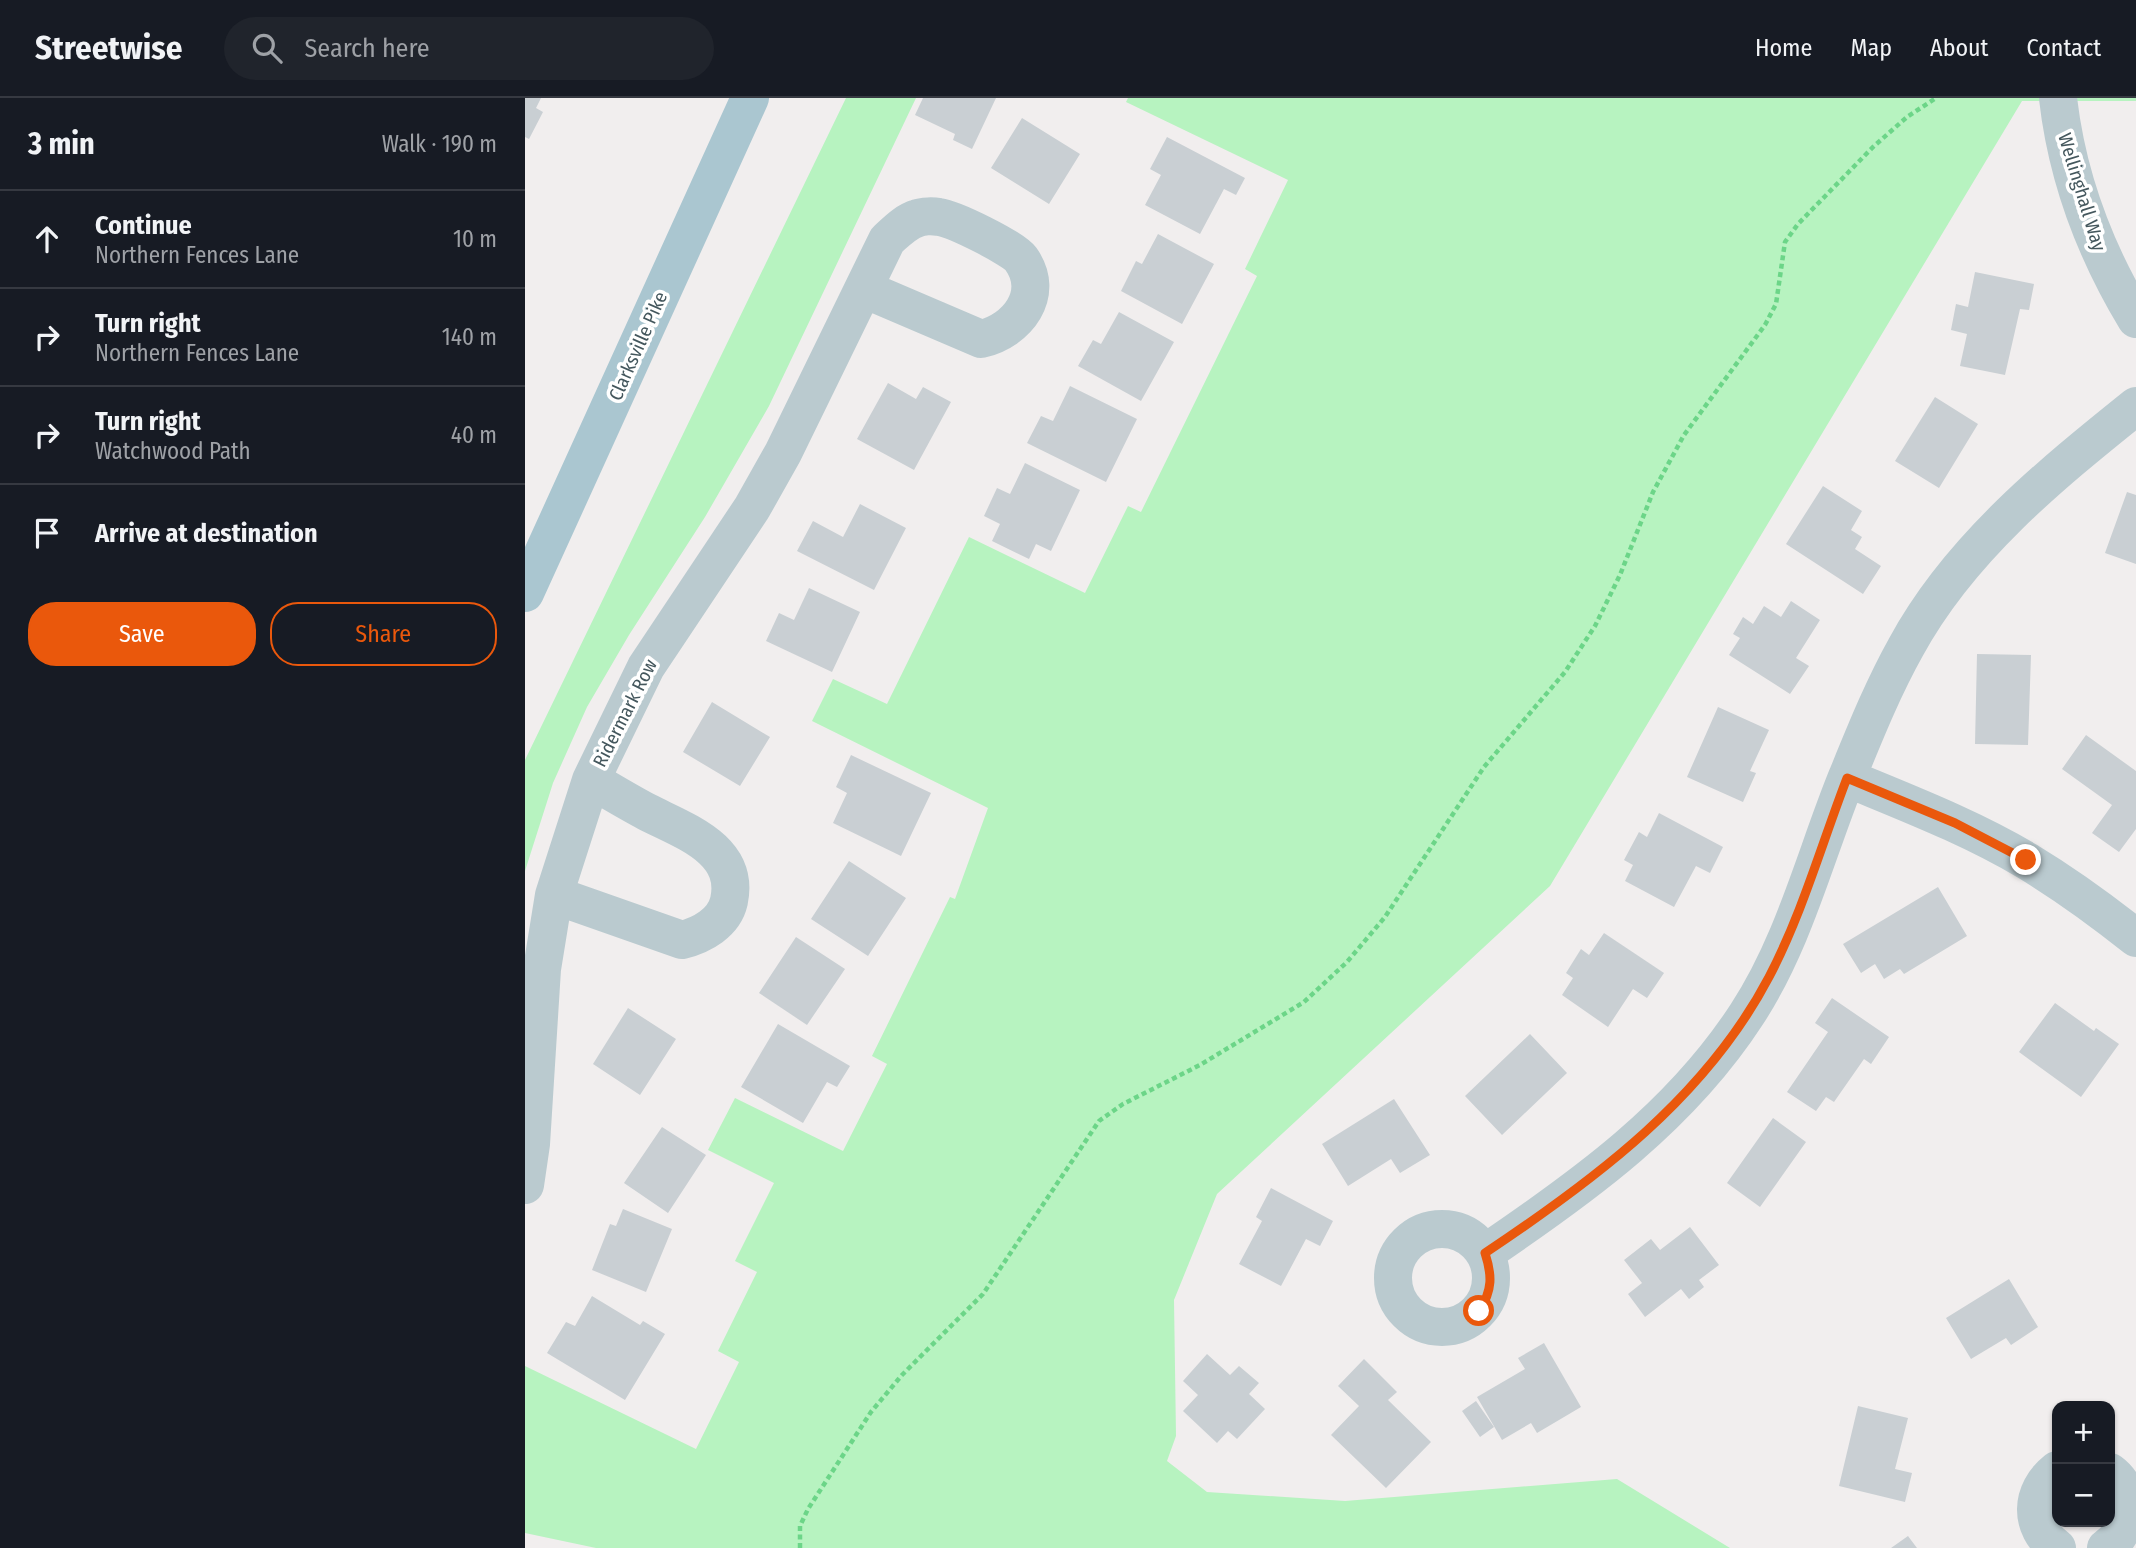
<!DOCTYPE html>
<html lang="en">
<head>
<meta charset="utf-8">
<style>
  body { margin:0; font-family:"Fira Sans Condensed",sans-serif; background:#20242c; color:#f1f3f6 }
  .controls { position:absolute; right:21px; bottom:21px; display:grid; overflow:hidden; border-radius:14px; box-shadow:0 2px 5px #0004 }
  .controls button { width:63px; height:63px; display:grid; place-items:center; padding:0; border:0; border-bottom:2px solid #363941; background:#171b24; color:#f1f3f6; font:35px sans-serif }
  .stop { position:absolute; width:21px; height:21px; margin:-16px; border:5px solid #ea580c; border-radius:50%; background:#fff }
  .stop.end { background:#ea580c; border-color:#fff; box-shadow:0 2px 7px #0008 }
  .list { margin:0; padding:0; list-style:none }
  h2 { display:flex; justify-content:space-between; align-items:center; height:91px; margin:0; padding:0 28px; font-size:30px }
  h2 small { font-size:23px; font-weight:400; color:#9ea1a6 }
  .list li { display:grid; grid-template-columns:46px 1fr auto; gap:21px; align-items:center; box-sizing:border-box; height:98px; padding:0 28px; border-top:2px solid #363941 }
  .list b { display:block; font-size:26px; white-space:nowrap }
  .list p { margin:0; font-size:23px; white-space:nowrap; color:#9ea1a6 }
  .list em { font-size:23px; font-style:normal; color:#9ea1a6 }
  .actions { display:flex; gap:14px; padding:21px 28px }
  .actions a { flex:1; padding:16px 0; border:2px solid #ea580c; border-radius:28px; text-align:center; font-size:24px; color:#ea580c }
  .actions .main { background:#ea580c; color:#fff }
  .icon { flex:none; width:38px; height:38px; fill:none; stroke:currentColor; stroke-width:2; stroke-linecap:round; stroke-linejoin:round }
  .map { position:relative; flex:none; width:1611px; height:1450px; overflow:hidden }
  header { display:flex; align-items:center; gap:42px; box-sizing:border-box; height:98px; padding:0 35px; background:#171b24; border-bottom:2px solid #363941 }
  header strong { font-size:33px }
  nav { display:flex; gap:38px; margin-inline-start:auto; font-size:24px }
  .search { width:490px; height:63px; background:#20242c; display:flex; align-items:center; gap:18px; box-sizing:border-box; padding:0 24px; border-radius:38px; color:#9ea1a6; font-size:26px }
  main { display:flex }
  aside { flex:1; background:#171b24 }
  .map>svg:first-child { display:block }
  .green { fill:#b7f3c0 }
  .building { fill:#c9cfd3 }
  .lines { fill:none; stroke-linecap:round; stroke-linejoin:round }
  .path { stroke:#6cd588; stroke-width:4.5; stroke-dasharray:5 3.5; stroke-linecap:butt }
  .minor { stroke:#bacacf; stroke-width:38 }
  .major { stroke:#aac6d0; stroke-width:38 }
  .route { stroke:#ea580c; stroke-width:9 }
  .labels { text-anchor:middle; dominant-baseline:central; stroke-width:7; stroke-linejoin:round; paint-order:stroke }
  .street-label { font-size:19px; fill:#44575d; stroke:#fff }
</style>
</head>
<body>
<header>
<strong>Streetwise</strong>
<div class="search"><svg class="icon" aria-label="search" viewBox="0 0 24 24"><circle cx="10" cy="10" r="6"/><path d="M15 15l6 6"/></svg>Search here</div>
<nav><a>Home</a><a>Map</a><a>About</a><a>Contact</a></nav>
</header>
<main>
<aside>
<h2>3 min<small>Walk · 190 m</small></h2>
<ul class="list">
<li><svg class="icon" aria-label="ahead" viewBox="0 0 24 24"><path d="M12 20V5M6 11l6-6 6 6"/></svg><div><b>Continue</b><p>Northern Fences Lane</p></div><em>10 m</em></li>
<li><svg class="icon" aria-label="right" viewBox="0 0 24 24"><path d="M7 20v-9h11M14 6l5 5-5 5"/></svg><div><b>Turn right</b><p>Northern Fences Lane</p></div><em>140 m</em></li>
<li><svg class="icon" aria-label="right" viewBox="0 0 24 24"><path d="M7 20v-9h11M14 6l5 5-5 5"/></svg><div><b>Turn right</b><p>Watchwood Path</p></div><em>40 m</em></li>
<li><svg class="icon" aria-label="arrive" viewBox="0 0 24 24"><path d="M6 21V4h12l-3 4 3 4H6"/></svg><div><b>Arrive at destination</b></div></li>
</ul>
<div class="actions"><a class="main">Save</a><a>Share</a></div>
</aside>
<div class="map">
<svg width="1611" height="1450" viewBox="0 0 1611 1450">
  <rect width="100%" height="100%" fill="#f1eeee"/>
  <path class="green" d="M321,0H391L244,308L180,419L104,537L62,609L28,685L0,773V662Z
    M603,0H1611V3H1497L1025,788L692,1096L649,1202L651,1338L642,1363L682,1394L820,1403L1092,1381L1205,1450H71L0,1435V1268L171,1351L214,1264L193,1253L232,1174L210,1163L249,1085L183,1052L210,1000L318,1053L362,966L347,958L425,799L430,801L463,710L287,623L308,581L362,606L444,439L560,495L603,408L616,414L732,178L720,171L763,82L601,4Z"/>
  <path class="building" d="M0,0H16L11,10L18,14L4,41L0,39Z
    M398,0H471L447,51L428,42L430,36L390,17Z
    M497,20L555,56L524,106L466,70Z
    M642,39L720,80L711,97L699,91L675,136L620,107L636,77L625,71Z
    M633,136L689,166L657,226L596,193L611,163L617,166Z
    M1450,174L1509,186L1504,212L1495,211L1480,277L1435,268L1442,236L1426,232L1431,206L1443,209Z
    M594,214L649,244L616,303L553,268L568,242L576,246Z
    M363,285L391,301L398,289L426,304L389,372L332,341Z
    M545,288L612,321L581,384L502,345L516,318L528,323Z
    M1410,299L1453,326L1414,390L1370,363Z
    M500,365L555,392L526,453L511,446L504,461L467,443L475,426L459,418L472,390L485,396Z
    M1298,388L1337,413L1326,432L1337,439L1330,451L1356,468L1338,496L1261,446Z
    M1602,394L1611,397V466L1580,455Z
    M335,406L381,430L349,492L272,453L288,423L318,439Z
    M284,490L335,514L307,574L241,543L254,515L269,522Z
    M1266,503L1295,522L1271,560L1284,568L1265,596L1204,557L1215,540L1208,536L1218,519L1228,526L1239,508L1256,519Z
    M1452,556L1506,557L1503,647L1450,646Z
    M187,604L245,639L215,688L158,654Z
    M1193,609L1244,632L1225,673L1231,675L1218,704L1162,679Z
    M1561,637L1611,673V731L1594,754L1567,735L1587,707L1537,671Z
    M326,657L406,695L376,758L308,725L322,695L311,689Z
    M1134,715L1198,749L1185,775L1171,768L1149,809L1100,783L1108,767L1099,762L1114,734L1122,739Z
    M324,763L381,800L343,858L286,821Z
    M1413,789L1442,838L1379,876L1375,871L1359,881L1350,866L1336,875L1318,846Z
    M1079,835L1139,875L1122,900L1108,891L1083,929L1037,897L1048,880L1041,875L1056,851L1064,857Z
    M271,839L320,871L282,927L234,895Z
    M1307,900L1364,939L1346,966L1339,961L1309,1004L1301,999L1291,1013L1262,994L1303,934L1290,925Z
    M1530,905L1569,933L1571,930L1594,946L1556,999L1494,954Z
    M103,910L151,941L115,997L68,966Z
    M253,926L325,968L312,989L302,984L278,1025L216,989Z
    M1005,936L1042,975L977,1037L940,998Z
    M869,1001L905,1057L875,1075L866,1061L823,1088L797,1046Z
    M1248,1020L1281,1044L1235,1109L1202,1085Z
    M137,1029L181,1057L143,1115L99,1085Z
    M746,1090L808,1123L795,1148L781,1141L756,1188L714,1166L737,1123L731,1119Z
    M98,1111L147,1131L121,1194L67,1172L85,1126L91,1128Z
    M1165,1129L1194,1167L1174,1182L1179,1189L1164,1201L1156,1191L1120,1219L1103,1196L1117,1185L1099,1162L1126,1141L1135,1152Z
    M1484,1181L1513,1229L1486,1247L1481,1240L1446,1261L1421,1220Z
    M67,1198L115,1227L118,1223L140,1236L100,1302L22,1255L41,1224L50,1228Z
    M1019,1245L1056,1309L1012,1335L1006,1325L977,1342L952,1299L1000,1271L993,1260Z
    M682,1256L705,1277L714,1268L734,1285L724,1296L740,1311L712,1341L703,1333L692,1345L658,1313L673,1297L658,1283Z
    M839,1261L872,1294L863,1302L906,1344L861,1390L806,1337L834,1308L813,1288Z
    M951,1303L969,1329L955,1339L937,1313Z
    M1333,1308L1383,1320L1370,1371L1387,1375L1380,1404L1314,1388Z
    M1383,1438L1392,1450H1366Z"/>
  <g class="lines">
    <path class="path" d="M275,1450V1428L283,1411L346,1314L377,1277L458,1196L574,1023L598,1006L675,967L779,904L822,864L860,819L959,669L1040,574L1070,528L1095,477L1128,394L1159,337L1240,227L1251,206L1260,144L1273,126L1348,49L1382,19L1411,0"/>
    <path class="minor" d="M1533,0C1542,79 1570,153 1611,221
      M1322,680C1382,705 1445,729 1502,763C1540,786 1576,812 1611,840
      M29,797L157,842C177,837 199,825 204,803C215,751 159,733 122,714C103,704 85,693 66,682
      M0,1087L6,1046L17,871L29,797L66,682L121,569L227,410L258,355L362,142C372,133 380,124 393,120C398,118 408,118 414,119C429,121 488,150 496,161C521,196 492,233 456,241L339,191
      M868 1180a49 49 0 1 1 98 0a49 49 0 1 1-98 0Z
      M960,1155C1059,1088 1156,1018 1222,916C1269,844 1290,758 1322,679C1340,635 1358,590 1381,549C1434,451 1525,377 1611,308
      M1532,1450C1503,1429 1505,1393 1532,1372
      M1581,1450C1606,1433 1611,1393 1585,1374"/>
    <path class="major" d="M0,495L225,0"/>
  </g>
  <g class="lines">
    <path class="route" d="M954,1213C968,1192 967,1177 960,1155C1071,1081 1181,999 1244,879C1277,816 1297,745 1322,680L1430,725L1501,762"/>
  </g>
  <g class="labels">
    <g class="street-label">
      <text transform="translate(1557 94) rotate(73)">Wellinghall Way</text>
      <text transform="translate(113 248) rotate(-66)">Clarksville Pike</text>
      <text transform="translate(100 615) rotate(-63)">Ridermark Row</text>
    </g>
  </g>
</svg>
<div class="controls">
<button>+</button>
<button>−</button>
</div>
<div class="stop" style="left:954px;top:1213px"></div>
<div class="stop end" style="left:1501px;top:762px"></div>
</div>
</main>
</body>
</html>
